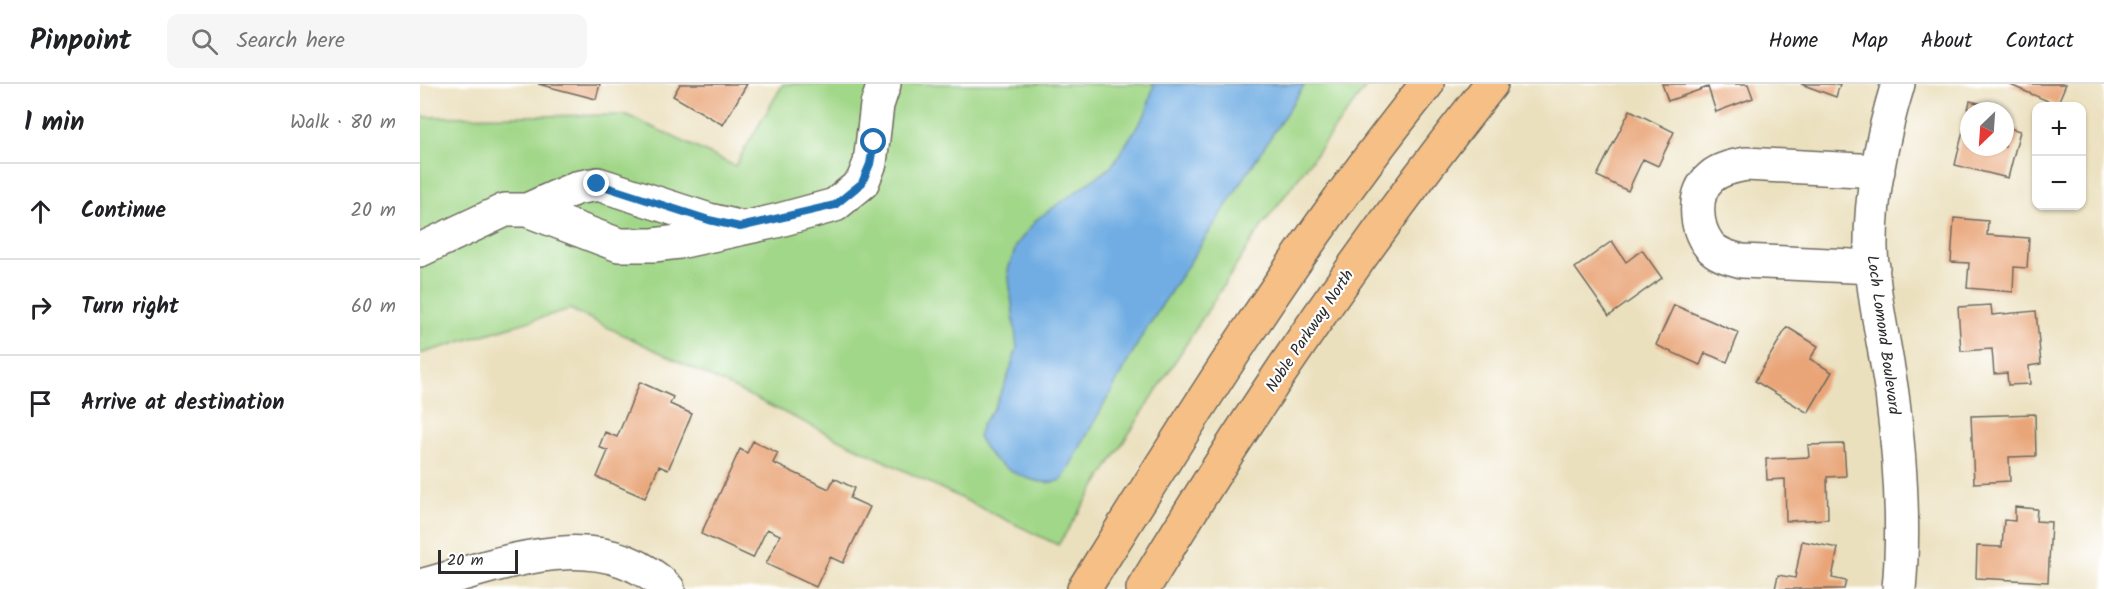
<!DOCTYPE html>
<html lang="en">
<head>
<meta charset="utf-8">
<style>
  body { margin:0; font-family:Kalam,sans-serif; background:#f6f6f6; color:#202124 }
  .controls { position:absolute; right:18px; top:18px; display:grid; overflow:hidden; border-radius:12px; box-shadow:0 2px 4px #0004 }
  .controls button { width:54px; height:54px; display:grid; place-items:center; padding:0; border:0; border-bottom:2px solid #e0e0e0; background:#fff; color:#202124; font:30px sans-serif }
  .compass { position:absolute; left:1540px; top:18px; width:54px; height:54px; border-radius:50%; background:#fff; box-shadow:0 2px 4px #0004; rotate:205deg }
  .scale { position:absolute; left:18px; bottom:15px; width:80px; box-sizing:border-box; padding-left:6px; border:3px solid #2b2b2b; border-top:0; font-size:16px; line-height:21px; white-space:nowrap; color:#2b2b2b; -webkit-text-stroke:4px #fff; paint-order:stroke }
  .stop { position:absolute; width:18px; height:18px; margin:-14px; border:4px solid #1f6fb2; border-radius:50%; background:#fff }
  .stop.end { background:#1f6fb2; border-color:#fff; box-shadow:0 2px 6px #0008 }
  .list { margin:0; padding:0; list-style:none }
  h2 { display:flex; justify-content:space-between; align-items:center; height:78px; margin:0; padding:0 24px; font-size:26px }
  h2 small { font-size:20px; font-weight:400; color:#757577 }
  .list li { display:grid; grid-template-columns:39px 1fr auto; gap:18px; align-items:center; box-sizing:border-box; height:96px; padding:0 24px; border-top:2px solid #e0e0e0 }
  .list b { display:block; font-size:22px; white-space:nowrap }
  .list em { font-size:20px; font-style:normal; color:#757577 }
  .icon { flex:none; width:33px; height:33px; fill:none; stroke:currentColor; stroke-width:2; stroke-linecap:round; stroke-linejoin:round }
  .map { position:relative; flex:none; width:1684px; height:505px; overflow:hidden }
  header { display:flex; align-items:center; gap:36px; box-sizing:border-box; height:84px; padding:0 30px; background:#fff; border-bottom:2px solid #e0e0e0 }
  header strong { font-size:28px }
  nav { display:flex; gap:33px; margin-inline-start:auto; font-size:21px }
  .search { width:420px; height:54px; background:#f6f6f6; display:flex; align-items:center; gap:15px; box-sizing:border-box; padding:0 21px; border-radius:12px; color:#757577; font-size:22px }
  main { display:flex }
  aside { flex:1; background:#fff }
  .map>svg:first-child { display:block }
  .green { fill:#a1d788; stroke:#66815a; stroke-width:1.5 }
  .water { fill:#71ade3; stroke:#4e6c87; stroke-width:1.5 }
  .building { fill:#e9a578 }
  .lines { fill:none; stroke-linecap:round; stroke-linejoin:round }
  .minor-casing { stroke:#6e6a5e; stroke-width:36 }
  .major-casing { stroke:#6e6a5e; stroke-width:36 }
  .minor { stroke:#fff; stroke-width:33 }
  .major { stroke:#f5bf86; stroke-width:33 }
  .route { stroke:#1f6fb2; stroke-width:8 }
  .labels { text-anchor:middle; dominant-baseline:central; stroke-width:4.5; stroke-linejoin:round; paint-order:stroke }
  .street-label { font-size:16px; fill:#2b2b2b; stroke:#fff }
</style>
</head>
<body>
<header>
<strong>Pinpoint</strong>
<div class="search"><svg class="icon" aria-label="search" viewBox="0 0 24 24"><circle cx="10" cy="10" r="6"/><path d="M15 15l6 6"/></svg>Search here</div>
<nav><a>Home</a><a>Map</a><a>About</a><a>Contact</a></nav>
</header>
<main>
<aside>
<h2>1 min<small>Walk · 80 m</small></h2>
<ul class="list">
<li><svg class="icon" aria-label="ahead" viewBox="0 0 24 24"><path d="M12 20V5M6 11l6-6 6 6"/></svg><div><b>Continue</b></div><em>20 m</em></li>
<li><svg class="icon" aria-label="right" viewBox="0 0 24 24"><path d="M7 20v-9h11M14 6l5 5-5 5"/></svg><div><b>Turn right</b></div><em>60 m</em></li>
<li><svg class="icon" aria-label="arrive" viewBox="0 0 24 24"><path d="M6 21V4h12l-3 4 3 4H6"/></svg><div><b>Arrive at destination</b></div></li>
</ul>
</aside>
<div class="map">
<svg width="1684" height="505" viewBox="0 0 1684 505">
  <rect width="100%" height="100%" fill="#fff"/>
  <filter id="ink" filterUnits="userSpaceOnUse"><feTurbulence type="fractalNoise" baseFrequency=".0167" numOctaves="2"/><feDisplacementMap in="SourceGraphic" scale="12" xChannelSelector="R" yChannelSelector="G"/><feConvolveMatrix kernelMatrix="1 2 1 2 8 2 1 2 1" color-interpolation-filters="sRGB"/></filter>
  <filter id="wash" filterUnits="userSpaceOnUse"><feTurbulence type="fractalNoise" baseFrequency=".008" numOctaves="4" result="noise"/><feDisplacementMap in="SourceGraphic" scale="24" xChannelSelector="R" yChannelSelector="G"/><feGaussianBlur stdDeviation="1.35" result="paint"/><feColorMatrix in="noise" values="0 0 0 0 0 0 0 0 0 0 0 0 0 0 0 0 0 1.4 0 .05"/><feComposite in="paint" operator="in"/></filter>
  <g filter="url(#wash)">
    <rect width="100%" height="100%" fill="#ebe0be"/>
    <path class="green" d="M363,0H948L837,149L638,461L150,225L0,270V33L207,31L315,82Z"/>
    <path class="water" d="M734,0H885L722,252L642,396C622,404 592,390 575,376C568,371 563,360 558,353L562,340L574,324L587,295L597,264L588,186L597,160L617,135L691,83L726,29Z"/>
    <g id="blocks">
      <path class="building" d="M118,0H180L176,15Z
        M260,0H327L303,41L253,12Z
        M1242,0H1328L1333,14L1296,28L1288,3L1248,17Z
        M1381,0H1420L1416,13Z
        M1588,0H1646L1637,21Z
        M1550,17L1587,26L1549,27V63H1585V43L1600,47L1588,94L1535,81Z
        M1210,26L1254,48L1238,82L1223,75L1208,107L1177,92Z
        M1534,134L1568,137L1567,151L1609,154L1607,184L1594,183L1593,208L1547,204L1549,179L1531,178Z
        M1192,157L1206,178L1222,166L1242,194L1189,232L1155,184Z
        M1254,221L1319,249L1307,278L1285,269L1280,281L1236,261Z
        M1571,221L1572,231L1616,227L1621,280L1609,282L1610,300L1588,301L1587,289L1574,290L1572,265L1541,267L1538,223Z
        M1367,243L1398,262L1390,275L1412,288L1388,329L1335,297Z
        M220,298L253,313L250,320L272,330L248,386L239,382L225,414L177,393L188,367L179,363L185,348L197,353Z
        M1615,330L1616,372L1589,373L1590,397L1554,399L1551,332Z
        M333,357L358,369L353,379L409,405L414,394L434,404L430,414L450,423L423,479L410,473L396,503L346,480L360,451L347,445L333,474L281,450L320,365L327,369Z
        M1424,360L1426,392L1407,393L1408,435L1366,437L1365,395L1347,396L1346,375L1389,373L1388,361Z
        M1595,423L1617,425L1616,437L1631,438L1628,498L1556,494L1557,462L1582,463L1584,436L1595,437Z
        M1382,457L1418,464L1412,494L1426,497L1424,505H1355L1358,491L1375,494Z"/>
    </g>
  </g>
  <g filter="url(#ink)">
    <use href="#blocks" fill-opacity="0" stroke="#6e6a5e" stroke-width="1.5"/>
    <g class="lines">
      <defs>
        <path id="minor" d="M1478,0C1462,53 1450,110 1451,166C1453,214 1465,262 1472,310C1480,373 1485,441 1479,505
          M107,126L156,104L178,100L289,136L315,142
          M0,166L85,126H107L199,161H233L259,158L356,137L415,121L442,99L450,79L457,21L464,0
          M1453,183L1322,177C1310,174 1297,171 1289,161C1275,143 1272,109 1291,93C1300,85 1315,82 1326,80L1458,87
          M0,502C80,481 180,437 248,505"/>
        <path id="major" d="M664,505C772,332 879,159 1007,0
          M723,505C828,330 944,160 1071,0"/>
      </defs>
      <use href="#minor" class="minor-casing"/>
      <use href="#major" class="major-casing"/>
      <use href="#minor" class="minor"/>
      <use href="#major" class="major"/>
    </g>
  </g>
  <g class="lines" filter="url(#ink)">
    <path class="route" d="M177,100L289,136L320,143L415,121L442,99L450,80L454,58"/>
  </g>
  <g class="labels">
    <g class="street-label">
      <text transform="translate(890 247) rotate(-56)">Noble Parkway North</text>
      <text transform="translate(1463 251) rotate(82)">Loch Lomond Boulevard</text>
    </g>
  </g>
</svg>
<div class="controls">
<button>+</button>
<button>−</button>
</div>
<svg class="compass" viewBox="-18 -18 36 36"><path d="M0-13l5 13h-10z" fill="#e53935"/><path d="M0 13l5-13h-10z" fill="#757577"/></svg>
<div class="scale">20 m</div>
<div class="stop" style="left:454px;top:58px"></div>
<div class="stop end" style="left:177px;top:100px"></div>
</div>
</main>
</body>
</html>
